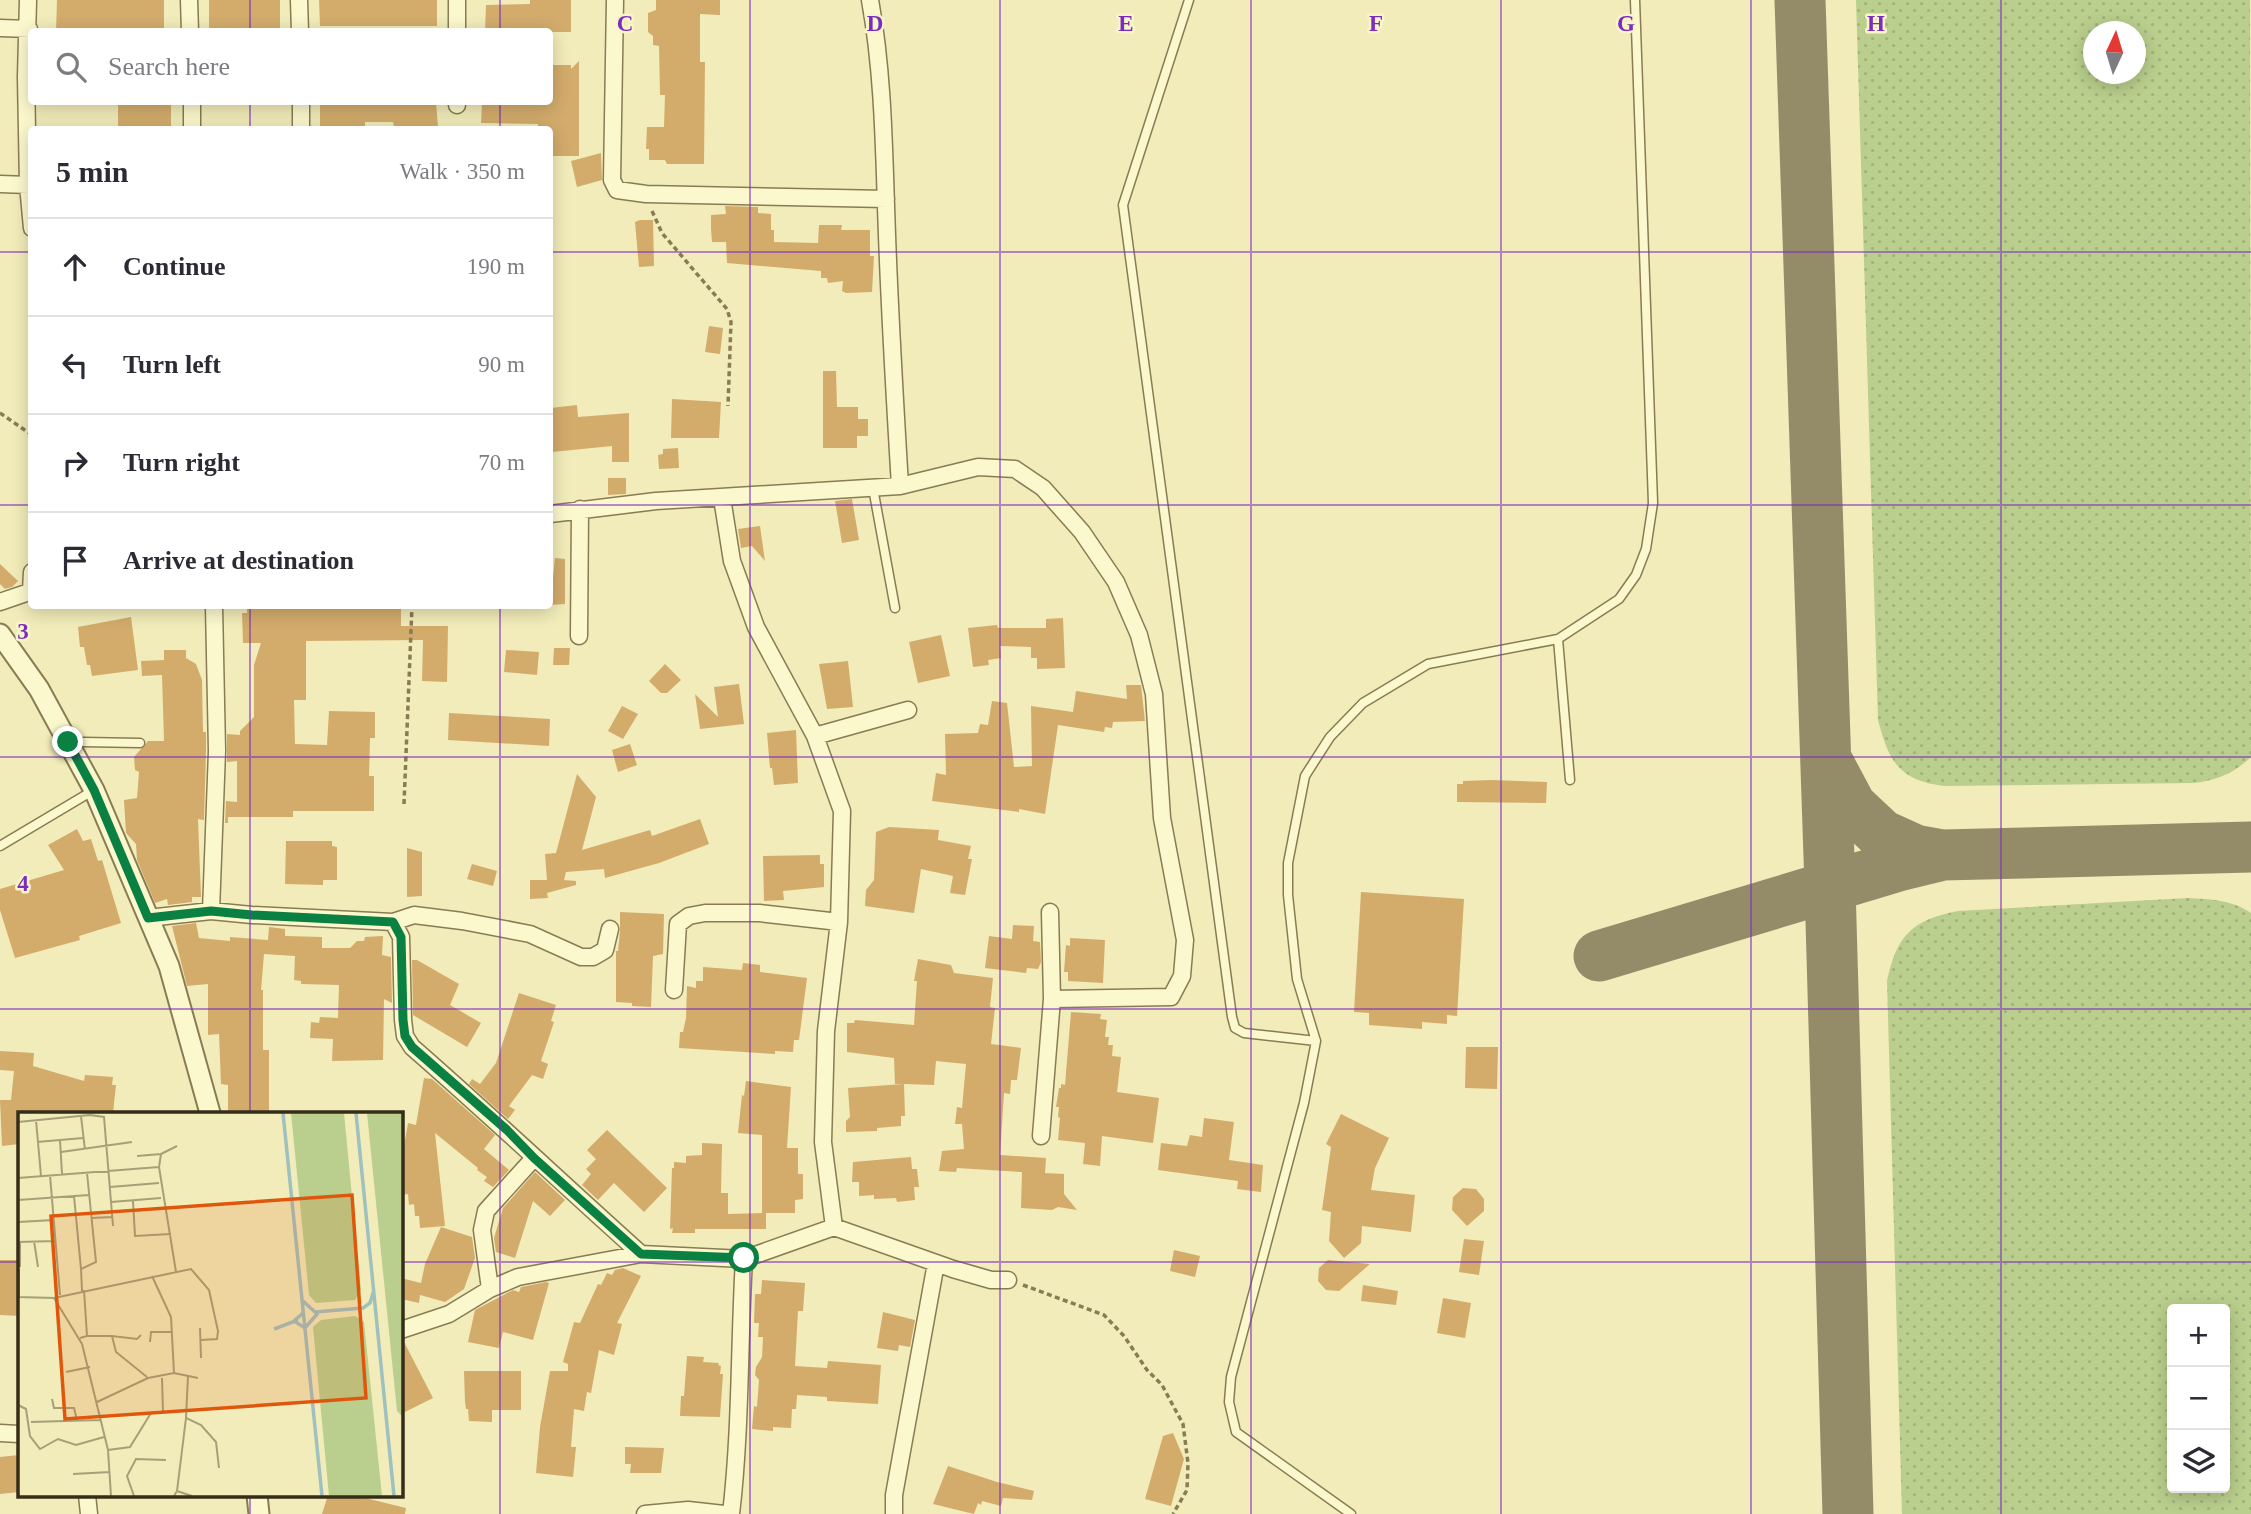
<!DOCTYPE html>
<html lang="en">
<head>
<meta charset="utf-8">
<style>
  body { margin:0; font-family:"Times New Roman",serif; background:#f7f7f7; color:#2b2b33 }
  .controls { position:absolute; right:21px; bottom:21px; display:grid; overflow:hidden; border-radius:7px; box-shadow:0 4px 18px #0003 }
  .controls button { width:63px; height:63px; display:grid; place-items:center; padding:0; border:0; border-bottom:2px solid #e1e1e2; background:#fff; color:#2b2b33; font:35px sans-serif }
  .compass { position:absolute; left:2083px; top:21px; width:63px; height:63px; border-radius:50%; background:#fff; box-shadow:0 4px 18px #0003; rotate:4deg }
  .stop { position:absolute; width:21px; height:21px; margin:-16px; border:5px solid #0b8043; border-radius:50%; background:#fff }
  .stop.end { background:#0b8043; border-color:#fff; box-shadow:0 2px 7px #0008 }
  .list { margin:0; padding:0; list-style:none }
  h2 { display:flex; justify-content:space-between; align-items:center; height:91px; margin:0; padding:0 28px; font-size:30px }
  h2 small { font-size:23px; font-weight:400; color:#7c7c81 }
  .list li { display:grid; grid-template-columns:46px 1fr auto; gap:21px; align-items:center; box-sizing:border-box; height:98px; padding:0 28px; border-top:2px solid #e1e1e2 }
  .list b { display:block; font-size:26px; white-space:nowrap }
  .list em { font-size:23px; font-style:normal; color:#7c7c81 }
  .icon { flex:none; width:38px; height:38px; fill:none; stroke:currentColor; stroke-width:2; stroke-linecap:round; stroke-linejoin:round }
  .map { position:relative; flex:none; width:2251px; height:1514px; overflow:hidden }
  .search { position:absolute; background:#fff; box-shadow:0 4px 18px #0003; left:28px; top:28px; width:525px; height:77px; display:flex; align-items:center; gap:18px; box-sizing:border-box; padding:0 24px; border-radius:7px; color:#7c7c81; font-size:26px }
  .panel { position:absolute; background:#fff; box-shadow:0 4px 18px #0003; left:28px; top:126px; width:525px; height:483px; border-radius:7px }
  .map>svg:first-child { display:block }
  .grass { fill:url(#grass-dots); fill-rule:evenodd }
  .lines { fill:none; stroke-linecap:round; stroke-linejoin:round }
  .taxiway { stroke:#948c69; stroke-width:51 }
  .building { fill:#d3ac6c }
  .service-casing { stroke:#897b53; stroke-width:11 }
  .minor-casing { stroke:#897b53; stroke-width:19 }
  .tertiary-casing { stroke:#897b53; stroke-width:23 }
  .path { stroke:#897b53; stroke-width:3.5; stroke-dasharray:5 3.5; stroke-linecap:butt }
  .service { stroke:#fcf8cd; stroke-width:8 }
  .minor { stroke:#fcf8cd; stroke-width:16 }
  .tertiary { stroke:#fcf8cd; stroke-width:19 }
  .route { stroke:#0b8043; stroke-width:9 }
  .grid { fill:none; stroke:#7b2cbf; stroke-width:2; stroke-opacity:0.55 }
  .inset-river { fill:none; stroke:#9fc1be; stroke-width:3.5 }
  .inset-road { fill:none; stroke:#a6a079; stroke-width:2 }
  .view { fill:#df570d; fill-opacity:0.15; stroke:#df570d; stroke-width:3.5 }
  .inset-edge { fill:none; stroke:#362d19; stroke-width:3.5 }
  .grid-label { font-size:23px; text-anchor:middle; font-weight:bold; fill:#7b2cbf; stroke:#f8f5c9; stroke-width:5; stroke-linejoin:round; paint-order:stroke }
</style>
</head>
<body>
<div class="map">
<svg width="2251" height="1514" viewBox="0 0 2251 1514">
  <defs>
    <pattern id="grass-dots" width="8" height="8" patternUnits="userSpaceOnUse" patternTransform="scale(1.75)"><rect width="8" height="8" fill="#bacf8d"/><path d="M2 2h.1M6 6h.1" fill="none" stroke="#a0b279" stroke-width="1.8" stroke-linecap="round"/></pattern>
  </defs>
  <rect width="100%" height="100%" fill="#f1ecb9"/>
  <path class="grass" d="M1856,0H2250L2251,757C2233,774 2216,781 2192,783L1944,786C1899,780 1889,762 1878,720ZM2094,32H2136V74H2094Z
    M2188,898C2209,899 2233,900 2251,913V1514H1902L1887,981C1897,935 1912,920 1958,911ZM2172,1309H2225V1488H2172Z"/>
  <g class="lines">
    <path class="taxiway" d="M1800,0L1830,886L1848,1514
      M1826,759L1851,806L1882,835L1915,850L1943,855L2251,847
      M1599,956L1898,866L1943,855"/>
  </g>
  <path class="building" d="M57,0H164V32H56Z
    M209,0H280V32H209Z
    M319,0H437V26H320Z
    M530,0H571V32H485L486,5L530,4Z
    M656,0H720V15L700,14V62H705L704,164H667L665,160H649V149H646L647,127H664L665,95H660L659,46L653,45V36L648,32V13L656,10Z
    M579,61V156H550V130H538V124L481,123L482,102H550V68H552V65H571V69Z
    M118,102H171V130H118Z
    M326,102H436L438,127H394L393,122H365V130H320V103Z
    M601,153L602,180L577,187L571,161Z
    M725,206L758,207V213L771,214V230H774V242L818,243L819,225H842L841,230H870V256H874L872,292L846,293L842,291L843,281L828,283L827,278H821V271L727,263L726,242H712L711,229V215L726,214Z
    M640,220H653L654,266L639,267L635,222Z
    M709,326L723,328L720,354L705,352Z
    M823,371H836L837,407H858V419H868V436H857V448H823Z
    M672,399L721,402L719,438H671Z
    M577,405L578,417L629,413V462H612V446L552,452L550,408Z
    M678,448L679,468L659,469L658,455L663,454V449Z
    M608,478H626V494L608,495Z
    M852,499L859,540L842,543L835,501Z
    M760,526L765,561L752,546L741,548L738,529Z
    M555,558L565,559V604L550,605Z
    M0,564L18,581L12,587L5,589L0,584Z
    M247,606H401V626H448L447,682L422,681L423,640L306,641V700H294L295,744L327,745L329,711L375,712V738H370L369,776H374V811H293V817H228V823H225L226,801L237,802V761L227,762V734L240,735V731L254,717V665L261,643H243L242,613H247Z
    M131,617L138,670L92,676L90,665H87L84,647H80L78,627Z
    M1063,618L1065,668L1037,669V658H1031V647L1000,646L1001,658L988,660L989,665L973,667L968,628L997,625L998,628H1046V619Z
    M941,635L950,676L918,683L909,642Z
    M554,648H570L569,665H553Z
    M164,650H186V658L196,664L202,680L203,732H206V751L204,820L198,819L201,897H192V902L168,905L167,899L155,903L137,860L136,844L126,833L124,800L137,798L139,772L135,770L134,757L148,741H164L162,675L142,676L141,661L164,660Z
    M506,650L539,652L537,675L504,672Z
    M848,661L853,707L827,709L819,664Z
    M665,664L681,680L667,693H661L649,681Z
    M739,684L744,724L700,729L695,694L718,717L714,687Z
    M1126,685H1141L1145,721L1113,722L1112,728L1105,727L1104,732L1058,725L1045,814L1019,809V812L932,801L936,773L946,775L945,734L978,733L980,724L988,725L992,701L1007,703L1014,767L1032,766L1031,706L1073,712L1076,691L1127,699Z
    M622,706L638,714L623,739L608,731Z
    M449,713L550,719L549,746L448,740Z
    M796,730L798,783L774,785L772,768H770L767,733Z
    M630,744L637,765L618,772L612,750Z
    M577,774L596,797L582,850L650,830L652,836L700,819L709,844L659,863L605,878L604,869L566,872L564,880L576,881V885L547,893L548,898L530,899V880H547L545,854L556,853Z
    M1491,780L1547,782L1546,803L1457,802V784H1463V781Z
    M889,827L939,830L938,840L971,846L968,859H972L965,895L950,893L953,876L921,869L914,913L865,906L866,890L874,880L876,832Z
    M77,829L83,841L91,839L98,861L102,860L121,923L79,936L80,940L15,958L0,910V889L64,870L48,845Z
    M286,841H332V846L337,847V880H323V885L285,884Z
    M407,848L422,852V896L407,897Z
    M820,855V864H824V887L783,891L784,900L764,901L763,856Z
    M472,864L497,871L493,886L467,879Z
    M1361,892L1464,899L1457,1016L1447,1015V1024L1422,1022V1029L1369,1025V1013L1354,1012Z
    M620,912L664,914L663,954L653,956L651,1007L632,1006V1003L616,1002V951H618L620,931Z
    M196,923L199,938L230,941V937L268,940L269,927L285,929V936L322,937V948H350L357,941H364L365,937L383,936L382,955L391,957L392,1003L384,999L383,1060L332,1061L333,1039L310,1038L311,1022L319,1023L320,1017L338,1018L339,985L301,984V981L294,980L295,956L264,954L261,990H263V1050H269V1113H228V1085L221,1084L219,1034L208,1035V984L187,986L172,926Z
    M1013,925L1034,926L1033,941L1040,942L1041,962L1038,969L1027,968L1026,973L985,968L989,936L1012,939Z
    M1070,938L1105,940L1103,983L1068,981V972H1064L1066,945L1070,946Z
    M918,959L951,965L954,973L993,978L990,1007L995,1008L991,1044L1021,1048L1017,1080H1011L1010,1094L1004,1093L1000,1155L1046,1158L1045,1173L1064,1174V1194L1077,1210L1058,1207L1052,1210L1021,1208L1022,1172L957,1168L956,1172L939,1171L942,1151L964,1149L962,1124H955L957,1107L962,1108L966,1064L936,1061L934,1085L904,1084L905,1116H901V1126L877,1128V1131L846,1132V1121L850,1117L848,1088L903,1084H895L894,1058L847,1052V1023H854L855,1020L914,1025L917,981H914Z
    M412,960H417L459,984L450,1005L481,1023L467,1047L413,1015Z
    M743,963L760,965V972L807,978L799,1040H794L793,1052L775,1051V1054L679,1048L680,1032H683L686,1018L687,986L696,988V981H703V967L742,970Z
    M519,993L556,1005L551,1021L554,1022L541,1061L548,1064L543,1079L532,1075L509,1106L515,1110L508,1119L469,1084L472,1079L480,1084L496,1063Z
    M1071,1012L1101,1014L1100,1019L1107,1020L1105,1037H1109L1108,1045H1113L1112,1056L1121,1057L1117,1092L1159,1098L1153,1143L1102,1136L1100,1166L1083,1164L1085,1143L1058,1140L1060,1118L1058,1117L1059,1107H1056L1059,1088H1061V1084L1065,1085Z
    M1466,1047H1498L1497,1089L1465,1088Z
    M0,1051L34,1053L33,1066L84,1081L85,1075L113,1077L112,1085H116L113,1113H19V1144L2,1146L0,1100H11L14,1071L0,1070Z
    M424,1078L432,1079L495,1135L484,1149L509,1170L493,1187L484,1181L487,1177L477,1170L478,1168L435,1133L445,1226L420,1228L419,1216H415L414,1204L409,1205L408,1194L401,1195V1162L408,1123L416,1125Z
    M746,1081L791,1087L787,1148H798V1174H803V1199L795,1200V1213H762V1135L738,1133L742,1095L744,1096Z
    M1341,1114L1389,1138L1375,1168L1371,1190L1415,1195L1411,1232L1362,1226L1361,1243L1344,1258L1329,1241L1331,1212L1322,1210L1331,1147L1326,1144Z
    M1204,1118L1234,1122L1229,1160L1263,1165L1261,1192L1237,1189L1238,1181L1158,1170L1161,1143L1187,1146L1190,1135L1202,1137Z
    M607,1130L667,1188L644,1212L614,1183L598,1200L582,1185L591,1174L586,1169L596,1159L587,1150Z
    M702,1143L722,1144L721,1193H728V1214L766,1213V1229H695V1233H672L673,1228L670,1229L672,1168H674V1162L686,1163V1156L702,1155Z
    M911,1157L912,1169H917L919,1187H914L915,1200L897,1202L896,1198L874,1199V1195L859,1196V1182H852L853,1162Z
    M535,1172L565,1200L550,1216L533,1201L515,1258L496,1252L494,1238L503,1208Z
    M1463,1188L1476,1189L1484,1199V1211L1467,1226L1452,1210L1453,1197Z
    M441,1227L472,1237L475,1258L464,1289L445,1302L420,1295L419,1303L401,1299V1278L421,1283L425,1264Z
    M1464,1239L1484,1241L1479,1275L1459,1272Z
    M1174,1250L1200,1256L1195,1277L1170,1271Z
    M0,1260H19V1316L0,1315Z
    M1328,1260L1370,1264L1339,1291L1326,1290L1318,1281L1319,1268Z
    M623,1268L641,1276L617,1323L622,1324L614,1355L599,1350L591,1393L587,1392L584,1411L574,1409L571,1447H576L573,1477L536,1473L540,1427L550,1371H568V1364L563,1362L574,1322L580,1323L598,1284L601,1285L607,1273L612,1275L615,1270Z
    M762,1280L805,1283L803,1311H798L795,1366L827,1368L828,1361L881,1365L878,1404L827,1401V1397L797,1395L796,1409H792L791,1428L773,1427V1431L752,1429L754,1406L757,1407L759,1380L755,1375L756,1367L762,1357L763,1337H758L759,1323H754L755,1294H761Z
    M546,1282L549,1283L533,1340L503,1332L499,1348L468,1342L475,1310L513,1290L519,1292L521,1287Z
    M1363,1285L1398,1291L1396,1305L1361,1301Z
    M1443,1298L1471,1303L1465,1338L1437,1333Z
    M883,1312L915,1320L910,1347L899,1345L898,1351L877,1348Z
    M401,1340H403L433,1398L401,1414Z
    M687,1356L704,1357L703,1362L719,1363L718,1365L721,1366L720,1374H723L720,1417L680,1416L681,1396H684Z
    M464,1371H521V1410H492V1422L469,1421L468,1409H466L465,1402Z
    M1173,1433L1184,1459L1171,1506L1145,1499L1163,1436Z
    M625,1447L664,1448L661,1473H630L631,1464H625Z
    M19,1455V1492L0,1494V1457Z
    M948,1466L997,1482L1034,1491L1032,1500L1003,1498L1001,1506L982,1501L981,1505L978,1503L974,1514L933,1504Z
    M328,1495H361V1497L406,1508L405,1514H322Z"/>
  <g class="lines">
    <defs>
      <path id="service" d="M1189,0L1123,205L1232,1017L1235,1028L1244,1033L1316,1041
        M873,488L895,608
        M1558,639L1570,780
        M83,742L140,743
        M0,846L94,790
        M1351,1514L1236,1432L1229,1402L1231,1377L1304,1103L1316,1041L1297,979L1288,895V863L1305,776L1330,737L1363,703L1428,664L1558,639L1619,599L1636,575L1646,549L1653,503L1635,0"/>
      <path id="minor" d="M28,0L26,77L28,185L32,228
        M189,0L190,32
        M299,0L300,32
        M615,0L612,180L617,190L646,194L886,199
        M870,0C884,77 884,157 887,235C890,319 895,403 900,486
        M0,28L29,29
        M457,32V0
        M192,102V130
        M301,102V130
        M457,105V102
        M0,184L28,185
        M722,498L732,561L756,627L815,736L842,811L839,922L826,1031L823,1142L834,1227
        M550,514L656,501L900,486L978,467L1015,469L1043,488L1082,532L1116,582L1139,635L1154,694L1162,818L1185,940L1182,976L1171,997L1052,999
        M31,591L32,572
        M0,602L32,591
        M579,636L580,509
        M815,736L908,710
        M211,911L252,915L393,922L401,937L403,1020L405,1036L412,1047C490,1115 564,1185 641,1254
        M148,918L211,911L217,751L214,606
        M393,922L414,915L462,921L530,934L581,957H593L605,950L610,929
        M674,990L678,924L689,916L705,913H759L839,922
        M1041,1136L1052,999L1050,912
        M490,1289L482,1230L486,1211L534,1158
        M401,1330L449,1314L490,1289L518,1277L641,1254L744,1259L834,1227L953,1269L991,1280H1008
        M0,1433L19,1434
        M87,1495L89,1514
        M645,1514L688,1510L724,1514
        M731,1514C741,1429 739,1344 744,1259
        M894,1514V1495L936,1263"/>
      <path id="tertiary" d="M0,634L39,689L94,790L169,966L210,1113
        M257,1495L259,1514"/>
    </defs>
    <use href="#service" class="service-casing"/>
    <use href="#minor" class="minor-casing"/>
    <use href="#tertiary" class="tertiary-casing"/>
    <path class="path" d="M652,211L662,233L727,309L731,322L728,406
      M0,413L32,435
      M404,804L412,606
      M1023,1285L1104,1315L1124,1336L1147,1370L1162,1385L1183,1424L1188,1463L1187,1490L1173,1514"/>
    <use href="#service" class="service"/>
    <use href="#minor" class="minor"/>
    <use href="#tertiary" class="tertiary"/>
  </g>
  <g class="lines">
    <path class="route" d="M68,742L94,790L148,918L211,911L252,915L393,922L401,937L403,1020L405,1036L412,1047L507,1130L534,1158L641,1254L744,1258"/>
  </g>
  <path class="grid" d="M250,0V32M500,0V32M750,0V1514M1000,0V1514M1251,0V1514M1501,0V1514M1751,0V1514M2001,0V1514M250,102V130M500,102V130M0,252H32M550,252H2251M0,505H32M550,505H2251M250,606V1113M500,606V1514M0,757H2251M0,1009H2251M0,1262H19M401,1262H2251M250,1495V1514"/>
  <g transform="translate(18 1112)">
    <rect width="385" height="385" fill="#f1ecb9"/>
    <path d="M273,1H326L343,178L337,188L298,191L291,183ZM349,1H385V305L379,299ZM337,204L346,210L364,384H311L295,215L303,208Z" fill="#bacf8d"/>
    <path class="inset-river" d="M265,1L304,384M338,1L376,384M285,189L297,200L345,196L352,191L356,178M285,201L276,209L287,216L300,201M256,217L280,208"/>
    <path class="inset-road" d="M72,3L86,5L95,114M63,4L67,38M18,8L23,64M0,10L72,3M42,28L44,62M19,30L65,26M43,40L114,30M119,44L143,42M32,63L42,183M0,66L141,55M92,75L141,71M56,84L63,157M0,88L71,83M115,89L117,124L153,122M93,90L143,86M73,106L94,105M0,110L36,108M16,129L20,155M0,130L38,129M2,130V155M1,157V185M158,160L141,55L143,42L159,34M134,164L153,205L156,261M64,179L63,157L78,150L69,61M0,185L36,186L64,232L90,338L93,384M36,186L173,157L191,178L200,219L199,227L183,228M182,216L183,246M69,224H94L98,240L129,265M94,224L119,227L123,223M62,226L69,224L66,178M132,230L133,220H154M48,260L72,255M170,264L168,306L183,313L198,330L201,356M34,287L36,296H56L59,308M79,290L130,266L156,261L180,266M0,293L8,297L12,324L22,337L40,327L58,333L86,325M13,310L82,308M90,338L112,335L133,301L145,300L144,266M55,362L92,360M159,379L168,306M116,384L109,364L118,347L148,348M156,384L159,379L174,384"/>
    <path class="view" d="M334,83L348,286L47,307L33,104Z"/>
    <rect width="385" height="385" class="inset-edge"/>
  </g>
  <g class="grid-label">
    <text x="625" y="31">C</text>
    <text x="875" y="31">D</text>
    <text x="1126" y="31">E</text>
    <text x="1376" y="31">F</text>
    <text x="1626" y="31">G</text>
    <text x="1876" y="31">H</text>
    <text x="23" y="639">3</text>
    <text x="23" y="891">4</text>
  </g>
</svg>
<div class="controls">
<button>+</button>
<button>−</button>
<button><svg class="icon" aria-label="layers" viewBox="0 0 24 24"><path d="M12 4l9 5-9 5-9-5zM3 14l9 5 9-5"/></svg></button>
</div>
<svg class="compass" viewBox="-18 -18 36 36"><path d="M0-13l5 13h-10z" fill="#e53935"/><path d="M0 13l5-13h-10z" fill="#7c7c81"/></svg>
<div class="stop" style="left:744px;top:1258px"></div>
<div class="stop end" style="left:68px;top:742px"></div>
<div class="search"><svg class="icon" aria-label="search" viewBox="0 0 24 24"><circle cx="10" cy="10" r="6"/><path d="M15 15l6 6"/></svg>Search here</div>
<section class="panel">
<h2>5 min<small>Walk · 350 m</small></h2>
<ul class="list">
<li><svg class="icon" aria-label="ahead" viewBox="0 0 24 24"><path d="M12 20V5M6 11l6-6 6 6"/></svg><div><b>Continue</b></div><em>190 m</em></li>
<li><svg class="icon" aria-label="left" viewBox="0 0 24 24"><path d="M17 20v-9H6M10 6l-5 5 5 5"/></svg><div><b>Turn left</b></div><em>90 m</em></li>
<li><svg class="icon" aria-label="right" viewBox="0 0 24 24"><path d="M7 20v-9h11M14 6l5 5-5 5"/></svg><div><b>Turn right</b></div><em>70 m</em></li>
<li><svg class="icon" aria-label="arrive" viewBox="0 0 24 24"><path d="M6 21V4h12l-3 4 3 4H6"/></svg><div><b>Arrive at destination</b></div></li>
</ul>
</section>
</div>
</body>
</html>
